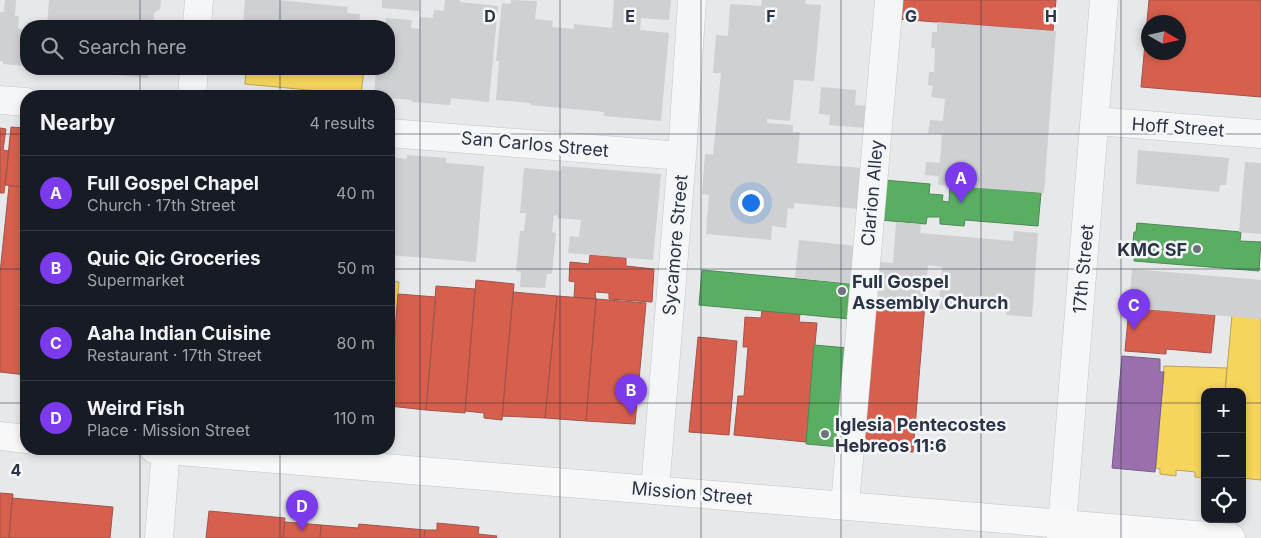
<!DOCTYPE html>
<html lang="en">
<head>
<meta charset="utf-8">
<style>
  body { margin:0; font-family:Inter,sans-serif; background:#20242c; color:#f1f3f6 }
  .controls { position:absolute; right:15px; bottom:15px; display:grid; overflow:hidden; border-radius:10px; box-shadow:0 2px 8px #0003 }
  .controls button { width:45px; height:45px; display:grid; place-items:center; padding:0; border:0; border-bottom:1px solid #363941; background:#171b24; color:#f1f3f6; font:25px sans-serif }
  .compass { position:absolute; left:1141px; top:15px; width:45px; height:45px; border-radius:50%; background:#171b24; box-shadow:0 2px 8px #0003; rotate:99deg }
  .you { position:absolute; left:750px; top:202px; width:18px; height:18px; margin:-12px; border:4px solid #fff; border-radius:50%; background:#1a73e8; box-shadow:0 0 0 8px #1a73e833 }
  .badge { display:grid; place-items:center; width:32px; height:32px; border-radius:50%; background:#7c3aed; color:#fff; font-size:16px; font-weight:700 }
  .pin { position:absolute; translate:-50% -41px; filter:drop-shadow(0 1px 2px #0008) }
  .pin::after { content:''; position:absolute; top:26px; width:18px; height:15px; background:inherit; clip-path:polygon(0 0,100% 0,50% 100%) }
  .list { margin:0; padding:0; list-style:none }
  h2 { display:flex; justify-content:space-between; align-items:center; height:65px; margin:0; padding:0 20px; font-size:21px }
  h2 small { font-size:16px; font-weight:400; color:#9ea1a6 }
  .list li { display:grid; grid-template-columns:32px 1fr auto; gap:15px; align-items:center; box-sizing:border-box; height:75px; padding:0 20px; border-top:1px solid #363941 }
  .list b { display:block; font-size:19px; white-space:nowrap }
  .list p { margin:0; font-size:16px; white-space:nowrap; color:#9ea1a6 }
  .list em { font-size:16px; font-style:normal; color:#9ea1a6 }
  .icon { flex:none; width:28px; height:28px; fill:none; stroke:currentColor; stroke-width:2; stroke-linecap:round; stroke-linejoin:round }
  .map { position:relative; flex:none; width:1261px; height:538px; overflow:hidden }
  .search { position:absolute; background:#171b24; box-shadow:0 2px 8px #0003; left:20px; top:20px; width:375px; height:55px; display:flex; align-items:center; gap:12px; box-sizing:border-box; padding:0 18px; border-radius:20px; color:#9ea1a6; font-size:19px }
  .panel { position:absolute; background:#171b24; box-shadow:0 2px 8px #0003; left:20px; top:90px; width:375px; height:365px; border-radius:20px }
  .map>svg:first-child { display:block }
  .homes { fill:#f6d55c; stroke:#b9a555 }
  .shops { fill:#d6604d; stroke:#a3534b; fill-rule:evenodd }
  .offices { fill:#9970ab; stroke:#785e8c }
  .public { fill:#5aae61; stroke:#4c8959 }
  .building { fill:#ced0d3 }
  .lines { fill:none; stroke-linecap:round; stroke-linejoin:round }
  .minor-casing { stroke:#c4c6c8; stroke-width:29 }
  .major-casing { stroke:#c2c5c8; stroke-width:29 }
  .minor { stroke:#f5f6f7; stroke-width:28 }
  .major { stroke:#f8f8f8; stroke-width:28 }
  .grid { fill:none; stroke:#2b3445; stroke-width:1; stroke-opacity:0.55 }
  .poi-dot { fill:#6c737f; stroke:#f4f6f9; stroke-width:2 }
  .labels { text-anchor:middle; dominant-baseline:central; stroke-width:5; stroke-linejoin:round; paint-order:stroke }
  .street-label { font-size:18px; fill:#2b3445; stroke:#f4f6f9 }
  .poi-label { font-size:18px; font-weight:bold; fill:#2b3445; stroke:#f4f6f9; text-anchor:start }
  .grid-label { font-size:16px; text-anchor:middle; font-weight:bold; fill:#2b3445; stroke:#f4f6f9; stroke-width:5; stroke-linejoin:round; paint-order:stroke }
</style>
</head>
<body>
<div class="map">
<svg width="1261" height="538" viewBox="0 0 1261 538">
  <rect width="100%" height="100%" fill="#e6e8ea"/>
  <path class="homes" d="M246,69H364L361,95L245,84Z
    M389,281L399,282L389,401Z
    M1232,315L1261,318V480L1242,478V392H1225Z
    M1164,366L1227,368L1225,392H1205V478L1195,477V472L1176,470V476L1160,474V469L1156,468Z"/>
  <path class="shops" d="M899,0H1056L1053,31L897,19Z
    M1149,0H1261V97L1141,87ZM1148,22H1178V52H1148Z
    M11,127L26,128V187L5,185Z
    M0,128L6,129L3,150L9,151L4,193H0Z
    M9,186L26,187V375L0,372V273Z
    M590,255L626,258V266L654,269L652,302L609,299V293L595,292L596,299L574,297L575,282L569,281L570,262L589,264Z
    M476,280L514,284L502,420L484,418V413L465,411Z
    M436,286L475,289L465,413L426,410Z
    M513,292L557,296L545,418L502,416Z
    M398,294L436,297L426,410L389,406Z
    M557,296L596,299L586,421L545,418Z
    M596,299L646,303L635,424L586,421Z
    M873,299L925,303L913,452L861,448Z
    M1129,308L1215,315L1211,353L1166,349V354L1125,351Z
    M762,310L800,314L799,322L817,323L806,442L734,435L738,396H744L748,347H743L745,317L761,318Z
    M698,337L737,341L729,435L689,432Z
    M0,493L13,494L9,538H0Z
    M12,498L113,507L110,538H9Z
    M209,511L285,518L283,538H206Z
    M285,522L321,525L320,538H283Z
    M437,523L479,527L478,534L497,536L496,538H424L425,530H437Z
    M359,524L425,530L424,538H320L321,525L358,528Z"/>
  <path class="offices" d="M1122,356L1160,359V372H1164L1155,472L1112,468Z"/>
  <path class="public" d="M884,180L930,184L929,194L943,195L942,201L949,202L950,185L1041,193L1038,226L965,220L964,226L940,224V217H927L926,224L880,220Z
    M1137,223L1241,232L1240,241L1261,242L1259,271L1134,261L1135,252H1132L1134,232H1136Z
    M702,270L853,284L850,319L699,305Z
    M814,345L848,348L840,447L806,444Z"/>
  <path class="building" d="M5,0H16L15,16H19L18,29L26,30V66L3,64V61H0V12H4Z
    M49,0H161L160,9L154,13L153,26H47Z
    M245,0H278L348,7L347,13L360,14L359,26H243Z
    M382,0H419V11L382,8Z
    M445,0H460V2L498,6L489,102L451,98L450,105L412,102V100L389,98V96H374L376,69H389V26H385L386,18L412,20L411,28L419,29L420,17L433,18L434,10L444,11Z
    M511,0L537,1L535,19L553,21L552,27L574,29V24L612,28L614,0H671L669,20L641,18L640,30L669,33L661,121L604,116V112L530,105V103L496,100L499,61H496L502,3L511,4Z
    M762,0H806L805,4L821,5L814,81L794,80L790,121L767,119V123L793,125V132H800L797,163L862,168L859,209L794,203V209L788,208L786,228L772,226L771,240L706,234L709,195L702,194L705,154L713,155L721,73H713L716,35L728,36L730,4L761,6Z
    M937,22L1056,31L1044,193L938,185L939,176L925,175L926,162L940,163L942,134L928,133L930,120L943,121L945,99L931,97L933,86L928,85L929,72H934L935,48H931L932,32H937Z
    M68,69H156L149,72L148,78L68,70Z
    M821,87L856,90L855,105L868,106L866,128L829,125L830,115L819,114Z
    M1138,150L1229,158L1226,185H1220L1219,192L1136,184Z
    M407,155L446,158V163L484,166L476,262L389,255V157L407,159Z
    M1245,162L1261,163V234L1239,232Z
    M562,166L661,174L653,260L568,253L570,236L579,237L581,220L557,218L558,216L554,215L552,232L556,233L552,274H547L545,288L520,287L521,272L516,271L520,231H524L526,213H520L524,168L561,171Z
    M896,222L921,224L920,233L1013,241L1014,231L1038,233L1032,317L1006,315L1007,305L969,303V312L938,309L942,267L928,265L925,303L877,299L880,262L893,263Z
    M799,240L856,246L853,284L795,278Z
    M1132,269L1261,280V319L1129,308Z"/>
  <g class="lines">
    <defs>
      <path id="minor" d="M197,26L199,0
        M192,96L194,69
        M0,100L26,102
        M1095,121L1261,134
        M389,133L682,156
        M655,490L682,156L692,0
        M845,505L889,0
        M159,538L166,449
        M1061,538L1104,0"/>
      <path id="major" d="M0,436L26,439
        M154,449C513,476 872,510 1231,538"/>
    </defs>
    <use href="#minor" class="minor-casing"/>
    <use href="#major" class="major-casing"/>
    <use href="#minor" class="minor"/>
    <use href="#major" class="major"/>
  </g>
  <path class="grid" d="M140,0V26M280,0V26M420,0V538M560,0V538M701,0V538M841,0V538M981,0V538M1121,0V538M140,69V96M280,69V96M0,134H26M389,134H1261M0,269H26M389,269H1261M0,403H26M389,403H1205M1242,403H1261M140,449V538M280,449V538"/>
  <g class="poi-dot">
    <circle cx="1197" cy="249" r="5"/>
    <circle cx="842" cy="291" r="5"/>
    <circle cx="825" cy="434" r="5"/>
  </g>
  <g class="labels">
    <g class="street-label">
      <text transform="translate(1178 127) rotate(4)">Hoff Street</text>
      <text transform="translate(535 144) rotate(5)">San Carlos Street</text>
      <text transform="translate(872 193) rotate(-85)">Clarion Alley</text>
      <text transform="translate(675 245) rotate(-85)">Sycamore Street</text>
      <text transform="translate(1083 269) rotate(-85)">17th Street</text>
      <text transform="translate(692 493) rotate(5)">Mission Street</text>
    </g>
    <g class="poi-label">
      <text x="1187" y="249" text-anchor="end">KMC SF</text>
      <text x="852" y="281">Full Gospel<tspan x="852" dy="21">Assembly Church</tspan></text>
      <text x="835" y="424">Iglesia Pentecostes<tspan x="835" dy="21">Hebreos 11:6</tspan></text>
    </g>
  </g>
  <g class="grid-label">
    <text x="490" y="22">D</text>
    <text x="630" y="22">E</text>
    <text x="771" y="22">F</text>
    <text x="911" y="22">G</text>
    <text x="1051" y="22">H</text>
    <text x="16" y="476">4</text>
  </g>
</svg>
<div class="controls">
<button>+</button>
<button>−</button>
<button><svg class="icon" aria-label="locate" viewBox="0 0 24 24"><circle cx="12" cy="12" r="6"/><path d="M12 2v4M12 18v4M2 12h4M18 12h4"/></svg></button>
</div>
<svg class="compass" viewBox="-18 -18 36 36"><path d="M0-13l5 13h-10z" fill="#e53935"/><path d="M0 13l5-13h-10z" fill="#9ea1a6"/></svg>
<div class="you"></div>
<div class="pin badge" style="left:961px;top:203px">A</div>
<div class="pin badge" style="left:631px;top:415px">B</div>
<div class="pin badge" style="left:1134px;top:330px">C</div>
<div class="pin badge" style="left:302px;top:531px">D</div>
<div class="search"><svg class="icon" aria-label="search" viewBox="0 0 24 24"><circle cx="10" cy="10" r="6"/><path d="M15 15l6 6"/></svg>Search here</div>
<section class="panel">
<h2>Nearby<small>4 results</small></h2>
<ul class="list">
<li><span class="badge">A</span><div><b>Full Gospel Chapel</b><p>Church · 17th Street</p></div><em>40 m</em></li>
<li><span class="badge">B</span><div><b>Quic Qic Groceries</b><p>Supermarket</p></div><em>50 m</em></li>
<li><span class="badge">C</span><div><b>Aaha Indian Cuisine</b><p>Restaurant · 17th Street</p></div><em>80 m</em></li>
<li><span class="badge">D</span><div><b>Weird Fish</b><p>Place · Mission Street</p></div><em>110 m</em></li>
</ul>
</section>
</div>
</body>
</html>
